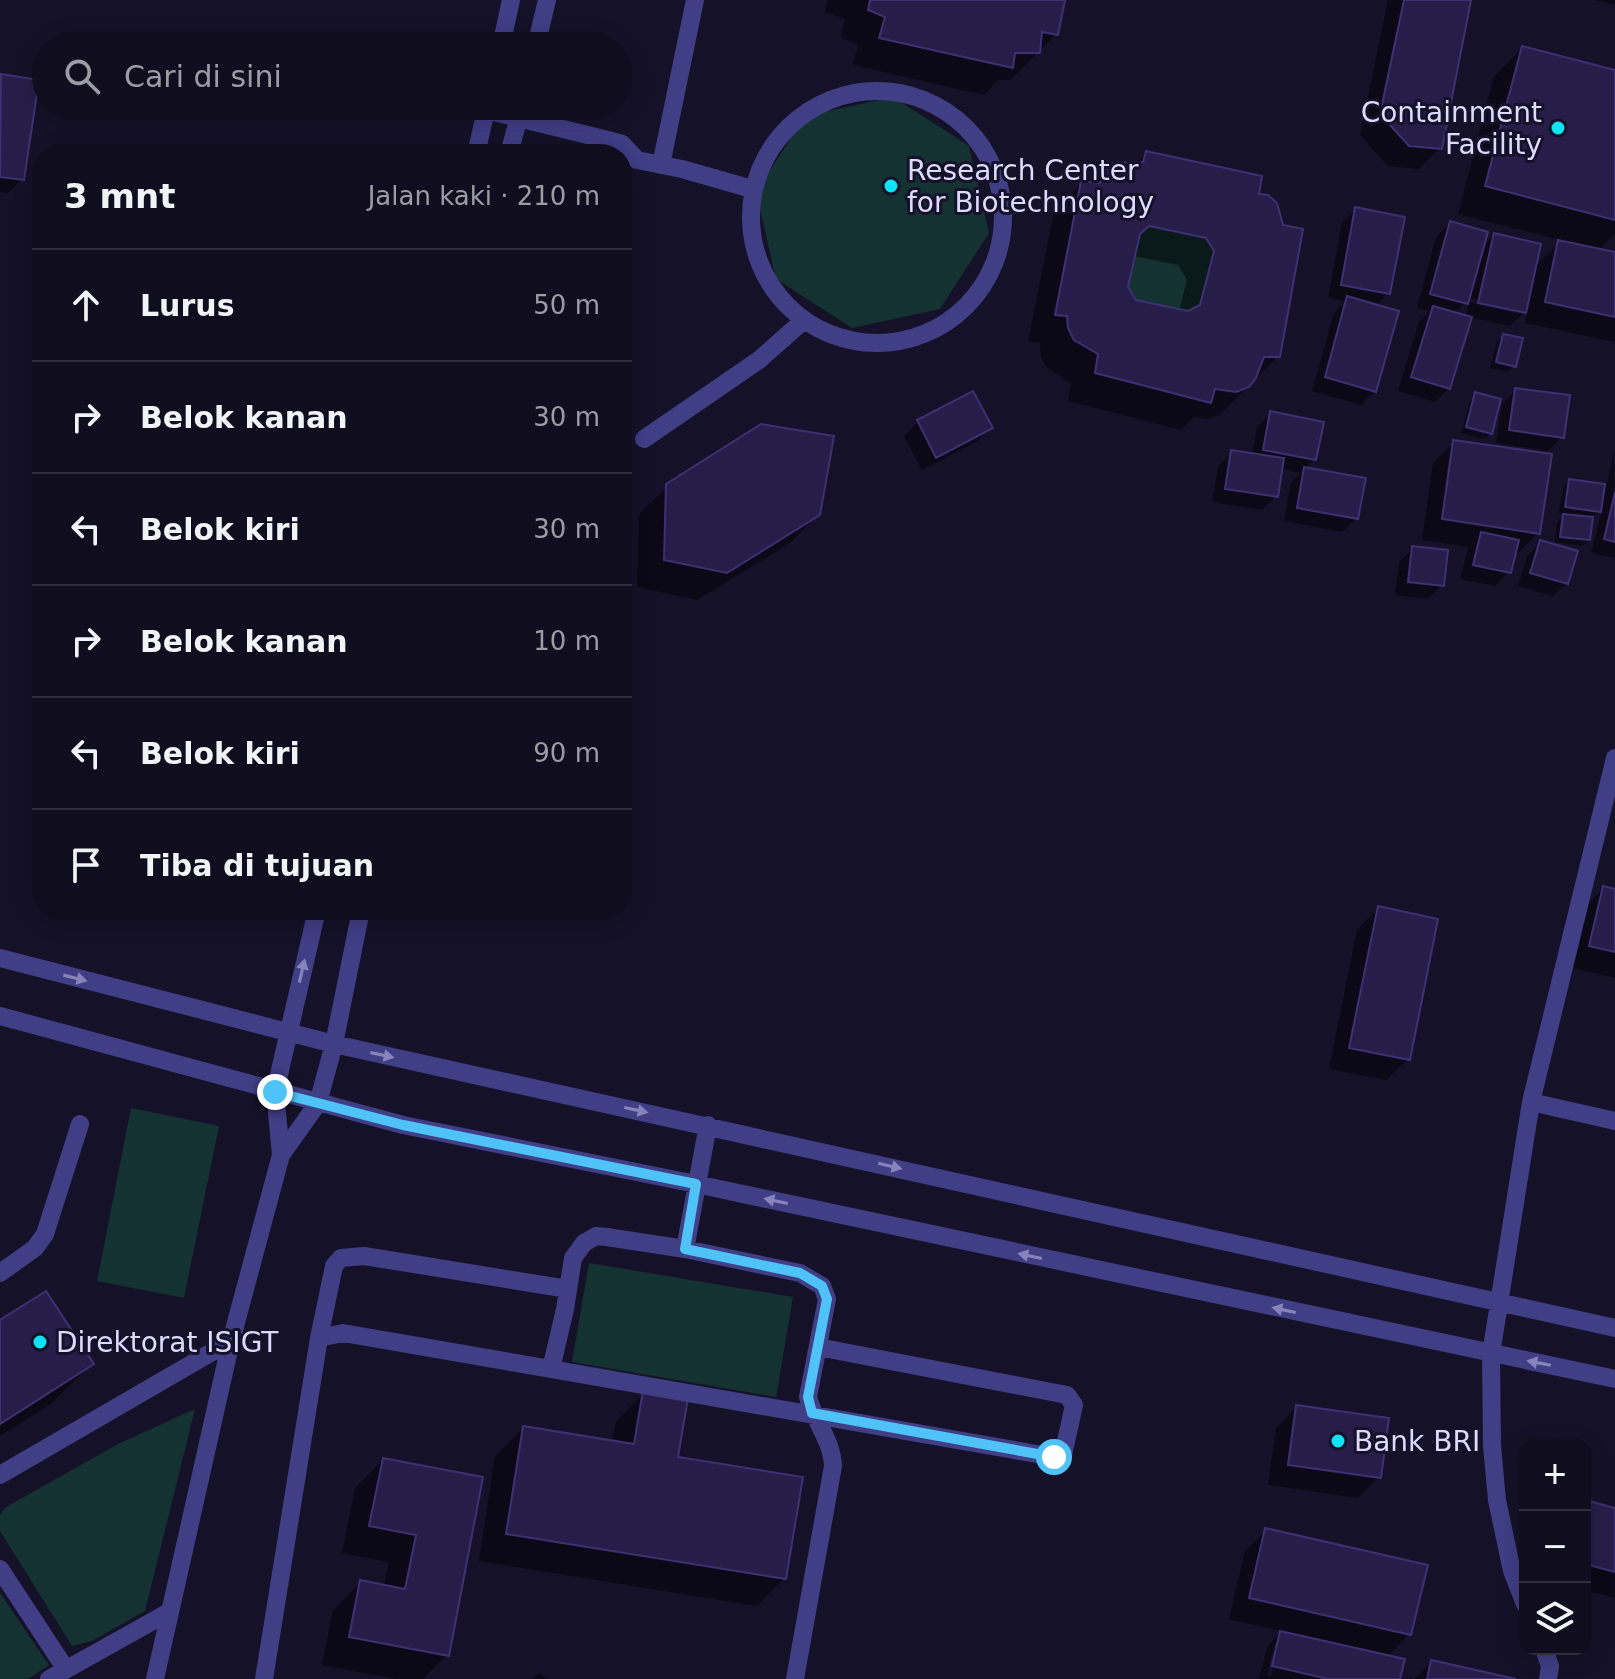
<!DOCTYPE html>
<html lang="id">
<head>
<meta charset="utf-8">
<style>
  body { margin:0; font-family:"DejaVu Sans",sans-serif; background:#191627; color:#f1f3f6 }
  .controls { position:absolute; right:24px; bottom:24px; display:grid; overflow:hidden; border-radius:16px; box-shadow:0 4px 20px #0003 }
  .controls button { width:72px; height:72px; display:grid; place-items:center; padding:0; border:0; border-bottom:2px solid #302d3c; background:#100d1e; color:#f1f3f6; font:40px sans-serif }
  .stop { position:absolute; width:24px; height:24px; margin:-18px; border:6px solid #4fc3f7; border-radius:50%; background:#fff }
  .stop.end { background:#4fc3f7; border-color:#fff; box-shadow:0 2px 8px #0008 }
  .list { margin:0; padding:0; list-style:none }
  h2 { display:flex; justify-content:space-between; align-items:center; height:104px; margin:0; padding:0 32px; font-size:34px }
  h2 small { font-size:26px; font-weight:400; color:#9c9ca4 }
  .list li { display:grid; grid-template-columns:52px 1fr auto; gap:24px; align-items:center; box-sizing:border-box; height:112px; padding:0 32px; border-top:2px solid #302d3c }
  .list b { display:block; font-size:30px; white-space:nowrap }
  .list em { font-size:26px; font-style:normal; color:#9c9ca4 }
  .icon { flex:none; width:44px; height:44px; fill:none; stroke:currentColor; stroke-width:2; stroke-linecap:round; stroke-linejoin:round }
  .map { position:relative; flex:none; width:1615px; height:1679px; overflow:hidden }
  .search { position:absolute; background:#100d1e; box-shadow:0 4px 20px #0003; left:32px; top:32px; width:600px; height:88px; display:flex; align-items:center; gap:20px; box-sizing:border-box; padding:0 28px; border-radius:44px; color:#9c9ca4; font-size:30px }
  .panel { position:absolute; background:#100d1e; box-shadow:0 4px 20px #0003; left:32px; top:144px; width:600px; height:776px; border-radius:32px }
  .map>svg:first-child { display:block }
  .green { fill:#143231 }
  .shadow { fill:#0007; fill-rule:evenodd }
  .building { fill:#261e48; stroke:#3d3174; stroke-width:2; fill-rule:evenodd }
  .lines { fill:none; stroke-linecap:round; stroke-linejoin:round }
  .lane { stroke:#403e85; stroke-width:18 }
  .oneway { fill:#8784bb }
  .route { stroke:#4fc3f7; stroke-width:10 }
  .poi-dot { fill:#0de2f6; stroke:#151128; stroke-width:3 }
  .labels { text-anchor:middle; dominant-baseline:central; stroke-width:6; stroke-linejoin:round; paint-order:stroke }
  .poi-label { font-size:28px; fill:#dddafe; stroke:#151128; text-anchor:start }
</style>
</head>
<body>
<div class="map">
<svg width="1615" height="1679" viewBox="0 0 1615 1679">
  <rect width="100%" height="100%" fill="#151128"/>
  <path class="green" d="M893,97L969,146L989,233L940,309L852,328L776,279L756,192L805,116Z
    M1149,226L1206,238L1214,251L1200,305L1188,311L1136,300L1128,287L1140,234Z
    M131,1108L219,1126L184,1298L97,1281Z
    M589,1263L793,1297L776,1397L572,1362Z
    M195,1409L145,1611L92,1641L72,1646L0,1531V1515L6,1507L120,1443Z
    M0,1593L49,1665L28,1679H0Z"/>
  <path class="shadow" d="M828,0H1063L1056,34L1010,80H998L984,95L853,65L858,45L841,38L845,19L825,12Z
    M1388,0H1469L1440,148L1419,169L1388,166L1360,135Z
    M1595,0H1615V5Z
    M1522,48L1615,72V234L1598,251L1615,254V342L1525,323L1528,308L1510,326L1470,317L1449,388L1435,402L1398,391L1419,322L1430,311L1417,308L1436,237L1450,223L1481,248L1494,235L1534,268L1561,240L1458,214L1494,76ZM1469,298L1516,309V313L1469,302L1465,317L1455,314Z
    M2,76L22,179L8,193L0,192Z
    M1146,153L1257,196L1278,356L1219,415L1207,419L1194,417L1181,430L1068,401L1071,383L1047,368L1041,357L1040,343L1028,342L1054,211L1082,183L1094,184L1113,165L1135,164ZM1133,256L1178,265L1187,280L1179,311L1135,301L1126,287Z
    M1356,209L1388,293L1375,306V391L1361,405L1312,391L1334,313L1345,301L1328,298L1342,223Z
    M1503,336L1514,366L1508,372L1490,368L1497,342Z
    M1516,390L1562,437L1548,451L1496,443L1502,404Z
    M972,393L990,428L976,442L922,470L904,436L918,422Z
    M1476,395L1491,433L1484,439L1461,433L1470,401Z
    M1271,413L1314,459L1304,469L1356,518L1342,532L1284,521L1291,483L1301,473L1280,469L1276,496L1262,510L1212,502L1218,466L1232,452L1252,455L1257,427Z
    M1454,442L1538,533L1517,554H1513L1509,572L1495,586L1460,579L1468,547L1422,540L1433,463Z
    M1614,452L1615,558L1591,553L1602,508L1592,518L1589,539L1582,546L1555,542L1557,522L1566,514L1559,513L1563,488L1569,481L1604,497Z
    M668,486L818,514L790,543L697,600L637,587L639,514Z
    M1541,542L1567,583L1553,596L1518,586L1527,556Z
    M1413,548L1442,585L1428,599L1395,595L1399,562Z
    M1604,888L1615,891V978L1569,967L1583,909Z
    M1378,908L1408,1059L1387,1080L1329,1069L1357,930Z
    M0,1323L91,1364L51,1404L0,1436Z
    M644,1393L676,1459L785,1578L757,1606L479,1561L495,1456L523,1428L612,1442L616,1421Z
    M1297,1407L1379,1477L1358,1498L1268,1485L1276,1428Z
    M383,1460L481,1479L447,1655L423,1679H396L322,1665L333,1610L361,1582L384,1586L389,1562L342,1553L355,1488Z
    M1585,1502L1615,1510V1598L1585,1590Z
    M1266,1530L1409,1634L1387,1657L1398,1679H1259L1267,1647L1282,1631L1229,1619L1245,1551ZM1274,1646H1278L1271,1677L1267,1676Z
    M1432,1662L1507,1679H1414Z
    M539,1673L547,1679H532Z"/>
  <path class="building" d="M870,0H1065L1058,35L1042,32L1040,53H1015L1013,68L879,38L885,17L868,10Z
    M1404,0H1471L1442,149L1409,146L1380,114Z
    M1522,46L1615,70V220L1485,186Z
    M1,74L39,80L24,180L0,177Z
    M1146,151L1262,176L1259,194L1268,195L1277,203L1283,225L1303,229L1280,357H1264L1256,378L1249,387L1236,392L1215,389L1211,403L1095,373L1098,354L1074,340L1068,328L1067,316L1055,315L1081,181L1100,183L1103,174L1112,163L1143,162ZM1149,226L1206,238L1214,251L1200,305L1188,311L1136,300L1128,287L1140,234Z
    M1355,207L1405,217L1390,294L1341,285Z
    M1450,221L1488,232L1468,304L1430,294Z
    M1494,233L1541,244L1526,313L1478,303Z
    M1558,240L1615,252V317L1545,302Z
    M1347,296L1399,311L1376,392L1325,377Z
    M1433,306L1472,317L1450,389L1411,377Z
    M1503,334L1523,338L1516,367L1496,362Z
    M1515,388L1570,395L1564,438L1509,430Z
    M973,391L993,428L936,458L917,420Z
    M1475,392L1501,399L1492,434L1466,427Z
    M1270,411L1324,422L1316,460L1263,450Z
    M761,424L834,436L820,515L727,573L664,560L666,484Z
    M1453,440L1552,454L1540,534L1442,519Z
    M1231,450L1284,458L1278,497L1225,489Z
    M1304,467L1366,478L1358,519L1297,508Z
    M1569,479L1605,484L1601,512L1565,507Z
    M1615,492V542L1604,539Z
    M1563,514L1593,517L1590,540L1560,537Z
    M1481,532L1519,540L1511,573L1473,565Z
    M1540,540L1578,551L1568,584L1530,573Z
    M1412,546L1448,550L1444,586L1408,582Z
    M1603,886L1615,889V952L1589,946Z
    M1378,906L1438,919L1410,1060L1349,1048Z
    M46,1291L94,1364L0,1424V1320Z
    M643,1390L688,1398L678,1457L803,1477L786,1579L506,1534L523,1426L634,1444Z
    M1296,1405L1389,1418L1381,1478L1288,1465Z
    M383,1458L483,1477L449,1656L349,1637L360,1580L405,1589L416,1535L369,1526Z
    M1585,1500L1615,1508V1572L1585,1564Z
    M1265,1528L1428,1565L1411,1635L1249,1598Z
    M1280,1631L1405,1659L1400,1679H1328L1272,1666Z
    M1431,1660L1516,1679H1427Z"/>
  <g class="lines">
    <path class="lane" d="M501,46L511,0
      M536,46L547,0
      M751 217a126 126 0 1 1 252 0a126 126 0 1 1-252 0Z
      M486,110L608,140L622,144L637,160L682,169L752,189
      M476,154L487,106
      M509,154L521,109
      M661,165L695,0
      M644,439L759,360L803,321
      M0,958L334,1044L1615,1328
      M0,1016L403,1125L696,1184L1615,1379
      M1531,1102L1615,1121
      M281,1155L318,1103L334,1044L361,910
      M685,1249L800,1273L822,1286L827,1299L808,1397C814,1421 832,1440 833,1466L795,1679
      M0,1273L35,1248L45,1234L80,1124
      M319,1338L334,1266L341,1258L364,1256L568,1289
      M551,1369L1054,1457L1063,1455L1074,1405L1067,1395L818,1347
      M0,1475L231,1341
      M0,1569L65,1668
      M1525,1604L1512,1571L1497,1500L1492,1446L1491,1354L1531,1102L1615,758
      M1544,1649L1550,1666L1548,1679
      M49,1679L169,1612
      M155,1679L231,1341L281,1155L275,1092L317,910
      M264,1679L319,1338L343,1333L551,1369L565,1309L573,1258L584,1243L596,1236L607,1237L685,1249L708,1125"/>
  </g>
  <defs><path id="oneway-solid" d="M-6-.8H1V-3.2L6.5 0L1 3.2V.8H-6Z" transform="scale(2)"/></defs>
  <g class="oneway">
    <use href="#oneway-solid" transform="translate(302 971) rotate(-77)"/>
    <use href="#oneway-solid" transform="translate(75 978) rotate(14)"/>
    <use href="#oneway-solid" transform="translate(382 1055) rotate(12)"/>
    <use href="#oneway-solid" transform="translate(636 1110) rotate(12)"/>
    <use href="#oneway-solid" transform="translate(890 1166) rotate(13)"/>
    <use href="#oneway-solid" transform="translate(776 1201) rotate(-168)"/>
    <use href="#oneway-solid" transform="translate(1030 1256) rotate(-168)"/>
    <use href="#oneway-solid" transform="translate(1284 1310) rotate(-168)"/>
    <use href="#oneway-solid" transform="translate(1539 1363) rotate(-169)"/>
  </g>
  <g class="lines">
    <path class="route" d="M275,1092L403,1125L696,1184L685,1249L800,1273L822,1286L827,1299L808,1397L812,1413L1054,1457"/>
  </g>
  <g class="poi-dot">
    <circle cx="1558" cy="128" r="8"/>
    <circle cx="891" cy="186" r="8"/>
    <circle cx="40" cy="1342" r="8"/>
    <circle cx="1338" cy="1441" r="8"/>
  </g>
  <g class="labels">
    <g class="poi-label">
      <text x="1542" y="112" text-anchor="end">Containment<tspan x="1542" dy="32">Facility</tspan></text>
      <text x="907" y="170">Research Center<tspan x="907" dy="32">for Biotechnology</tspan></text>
      <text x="56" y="1342">Direktorat ISIGT</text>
      <text x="1354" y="1441">Bank BRI</text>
    </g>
  </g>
</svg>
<div class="controls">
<button>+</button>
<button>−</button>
<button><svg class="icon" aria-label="layers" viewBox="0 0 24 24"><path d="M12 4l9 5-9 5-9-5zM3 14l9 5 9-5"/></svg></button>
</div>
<div class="stop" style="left:1054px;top:1457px"></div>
<div class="stop end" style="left:275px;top:1092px"></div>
<div class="search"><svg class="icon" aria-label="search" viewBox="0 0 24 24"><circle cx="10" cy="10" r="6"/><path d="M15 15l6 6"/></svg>Cari di sini</div>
<section class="panel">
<h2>3 mnt<small>Jalan kaki · 210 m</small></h2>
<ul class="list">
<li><svg class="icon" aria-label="ahead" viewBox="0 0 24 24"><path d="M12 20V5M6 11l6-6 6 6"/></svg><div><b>Lurus</b></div><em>50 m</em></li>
<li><svg class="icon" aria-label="right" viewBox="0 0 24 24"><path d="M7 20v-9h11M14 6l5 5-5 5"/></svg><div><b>Belok kanan</b></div><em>30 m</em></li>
<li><svg class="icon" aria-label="left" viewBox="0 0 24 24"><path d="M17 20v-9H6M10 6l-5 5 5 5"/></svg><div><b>Belok kiri</b></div><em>30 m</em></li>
<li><svg class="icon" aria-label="right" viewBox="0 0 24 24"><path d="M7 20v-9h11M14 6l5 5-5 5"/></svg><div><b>Belok kanan</b></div><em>10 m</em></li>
<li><svg class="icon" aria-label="left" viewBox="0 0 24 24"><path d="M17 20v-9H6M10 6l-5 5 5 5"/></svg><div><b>Belok kiri</b></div><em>90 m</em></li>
<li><svg class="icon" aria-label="arrive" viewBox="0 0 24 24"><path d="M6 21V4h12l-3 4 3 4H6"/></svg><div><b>Tiba di tujuan</b></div></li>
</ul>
</section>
</div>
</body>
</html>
